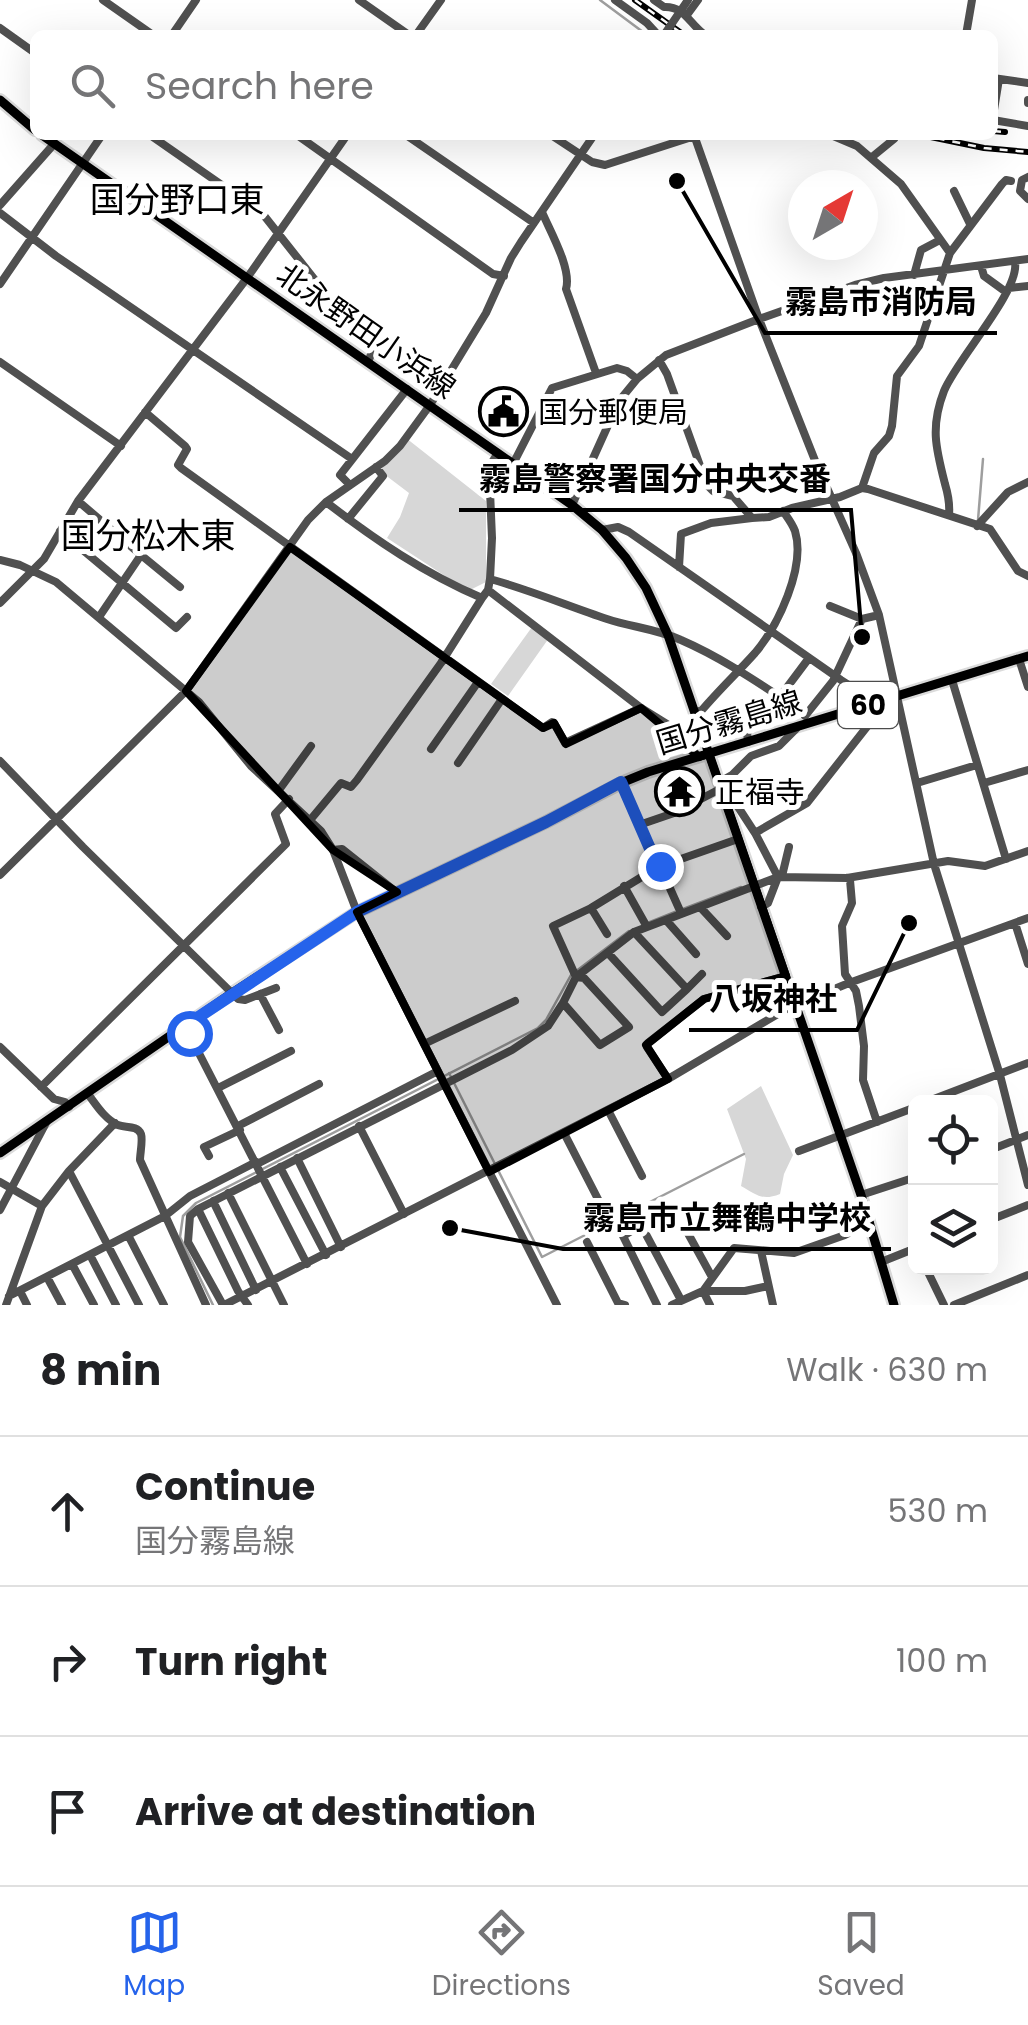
<!DOCTYPE html>
<html lang="en">
<head>
<meta charset="utf-8">
<style>
  body { margin:0; font-family:Poppins,"Noto Sans JP",sans-serif; background:#f2f2f2; color:#202124 }
  .controls { position:absolute; right:30px; bottom:30px; display:grid; overflow:hidden; border-radius:15px; box-shadow:0 10px 40px #0002 }
  .controls button { width:90px; height:90px; display:grid; place-items:center; padding:0; border:0; border-bottom:2px solid #e0e0e0; background:#fff; color:#202124; font:50px sans-serif }
  .compass { position:absolute; left:788px; top:170px; width:90px; height:90px; border-radius:50%; background:#fff; box-shadow:0 10px 40px #0002; rotate:39deg }
  .stop { position:absolute; width:30px; height:30px; margin:-22px; border:8px solid #2563eb; border-radius:50%; background:#fff }
  .stop.end { background:#2563eb; border-color:#fff; box-shadow:0 2px 10px #0008 }
  .list { margin:0; padding:0; list-style:none }
  h2 { display:flex; justify-content:space-between; align-items:center; height:130px; margin:0; padding:0 40px; font-size:42px }
  h2 small { font-size:32px; font-weight:400; color:#757577 }
  .list li { display:grid; grid-template-columns:65px 1fr auto; gap:30px; align-items:center; box-sizing:border-box; height:150px; padding:0 40px; border-top:2px solid #e0e0e0 }
  .list b { display:block; font-size:38px; white-space:nowrap }
  .list p { margin:0; font-size:32px; white-space:nowrap; color:#757577 }
  .list em { font-size:32px; font-style:normal; color:#757577 }
  .icon { flex:none; width:55px; height:55px; fill:none; stroke:currentColor; stroke-width:2; stroke-linecap:round; stroke-linejoin:round }
  .map { position:relative; flex:none; width:1028px; height:1305px; overflow:hidden }
  .search { position:absolute; background:#fff; box-shadow:0 10px 40px #0002; left:30px; right:30px; top:30px; height:110px; display:flex; align-items:center; gap:25px; box-sizing:border-box; padding:0 35px; border-radius:15px; color:#757577; font-size:38px }
  .sheet { height:580px; background:#fff }
  nav { display:flex; justify-content:space-around; align-items:center; box-sizing:border-box; height:140px; border-top:2px solid #e0e0e0; background:#fff; font-size:28px; color:#757577 }
  nav a { display:grid; justify-items:center; gap:5px }
  nav .on { color:#2563eb }
  .map>svg:first-child { display:block }
  .green { fill:#d7d7d7 }
  .lines { fill:none; stroke-linecap:round; stroke-linejoin:round }
  .stream { stroke:#9e9e9e; stroke-width:2.5 }
  .major-casing { stroke:#dbdbdb; stroke-width:14 }
  .minor { stroke:#505050; stroke-width:8 }
  .major { stroke:#000; stroke-width:9 }
  .rail-casing { stroke:#000; stroke-width:6 }
  .rail { stroke:#fff; stroke-width:2.5; stroke-dasharray:8; stroke-linecap:butt }
  .minor-bridge { stroke:#505050; stroke-width:8 }
  .route { stroke:#2563eb; stroke-width:12 }
  .marked { fill:#000; fill-opacity:0.2; stroke:#000; stroke-width:8; stroke-linejoin:round }
  .labels { text-anchor:middle; dominant-baseline:central; stroke-width:10; stroke-linejoin:round; paint-order:stroke }
  .shield { fill:#fff; stroke:#4c4c4c; stroke-width:2.5 }
  .shield-label { font-size:28px; font-weight:bold; fill:#000 }
  .street-label { font-size:30px; fill:#000; stroke:#fff }
  .poi-label { font-size:30px; fill:#000; stroke:#fff; text-anchor:start }
  .quarter-label { font-size:35px; fill:#000; stroke:#fff }
  .leader { fill:none; stroke:#000; stroke-width:4 }
  .callout-dot { fill:#000; stroke:#fff; stroke-width:4 }
  .callout-label { font-size:32px; text-anchor:middle; font-weight:bold; fill:#000; stroke:#fff; stroke-width:10; stroke-linejoin:round; paint-order:stroke }
</style>
</head>
<body>
<div class="map">
<svg width="1028" height="1305" viewBox="0 0 1028 1305">
  <rect width="100%" height="100%" fill="#fff"/>
  <path class="green" d="M406,438L486,501V582L468,591L387,538L400,517L409,493L380,471Z
    M532,627L549,638L508,696L491,684Z
    M761,1086L793,1155L784,1174L780,1194C762,1201 757,1195 741,1186L746,1159L727,1109Z"/>
  <g class="lines">
    <path class="stream" d="M600,0L647,35
      M978,520L983,459
      M683,909L741,887
      M645,924L675,912
      M449,1073L542,1257L744,1154
      M213,1305L180,1237L183,1216L196,1203L538,1028L546,1020L571,975L629,931"/>
    <defs>
      <path id="major" d="M0,100L35,130
        M42,135L572,505L602,530L626,558L646,588L668,635L861,1195L894,1305
        M0,1153L232,993L357,912L546,822L621,783L648,772L1028,656"/>
    </defs>
    <use href="#major" class="major-casing"/>
    <path class="minor" d="M103,0L153,35
      M359,0L409,35
      M615,0L647,23L658,35
      M654,0L664,7C685,6 689,24 705,35
      M687,15L698,0
      M0,28L35,53
      M172,35L196,0
      M416,35L441,0
      M966,35L972,0
      M993,78L1028,83
      M1028,100V103
      M993,116L999,79
      M993,120L1028,126
      M150,135L262,213L372,352L368,362
      M297,135L493,274L504,276
      M406,135L534,223
      M551,135L592,162L605,165L698,135
      M694,135L759,319L816,463L856,553L879,615L934,864L1000,1075L1028,1185
      M831,135L857,146L901,184L950,253
      M872,157L894,139
      M1028,177L1022,180L1020,191L1028,199
      M954,191L970,224
      M0,205L54,144
      M542,212C550,231 572,269 566,289L596,373
      M0,213L56,256L352,459
      M981,266L984,276L1006,292
      M914,275L921,250L940,240
      M0,284L102,135
      M1009,288L1028,286
      M659,360L667,374L707,485L713,491L733,496L752,518L769,517L792,508L840,497L862,488L868,489L990,529L1018,571L1028,576
      M0,362L121,446
      M145,412L185,446L187,449L178,465L181,468L543,728L552,722L554,723L565,743L641,708
      M513,464L552,388L617,368L627,371L637,379
      M350,485L340,475L407,389
      M862,488L874,453L889,436L892,426L897,376L919,346L950,253L1002,184L1006,180L1011,181
      M78,501L141,555L99,617
      M326,502C374,539 425,574 482,598
      M572,505L619,401L637,379L666,355L759,319L855,285L884,278L1028,259
      M949,515C950,504 948,494 945,484C936,449 930,427 944,391C957,359 1020,291 1015,262
      M348,519L383,476L376,467
      M977,526L1008,492L1028,482
      M602,530L618,527L629,532L841,680L877,703V714L807,803L755,833
      M60,531L176,628L187,617
      M141,555L180,587
      M0,560L20,565L56,582L199,702L251,766L321,831L333,850L357,912L557,1305
      M679,567L681,534L711,523L752,518
      M490,579C530,590 568,606 607,619C631,627 657,629 681,640C725,659 766,688 806,714
      M488,590L641,708L670,726L699,757
      M0,603L44,559L78,501L247,278L347,135
      M830,606L862,619
      M1019,659L1028,687
      M952,680L1006,859
      M695,713L702,710C719,690 738,672 755,653C778,626 806,567 795,531C792,523 787,517 783,511
      M805,716L833,681L862,619L879,615
      M748,742L747,732L764,718L809,658
      M431,749L478,682
      M0,761L83,847L238,999L245,1000L276,988
      M458,763L502,699
      M621,783L658,867
      M718,783L732,775L751,756L779,746L796,729
      M917,783L977,765
      M984,783L1028,770
      M279,790L311,746
      M311,819L341,783L351,787L357,780L441,663L482,598L488,590L490,579L492,538L489,467L498,453
      M639,825L674,813L720,789L729,793L755,833L778,877L847,878L948,861L985,866L1028,851
      M333,850L342,849L396,892
      M660,866L681,913
      M0,875L186,691L308,520L326,502L385,461L400,446L430,405L486,313L511,258L521,242L594,135
      M782,876L789,847
      M847,878L850,880L852,903L842,926L845,974L856,991L859,1006L864,1046L863,1080L877,1122
      M624,886L647,927
      M700,907L727,936
      M761,907L768,903L778,877
      M591,908L607,934
      M666,920L696,954
      M1015,923L1028,964
      M608,953L662,1012L687,989L634,932
      M687,989L702,974
      M260,994L279,1030
      M563,1003L600,1045L629,1027L584,978L576,977L553,926L591,908L658,867L738,839
      M185,1026L307,1264
      M424,1044L515,1001
      M0,1047L54,1099L65,1102L69,1107
      M668,1079L647,1047L648,1043L704,999L786,976
      M41,1087L286,844L275,814L289,799
      M218,1088L291,1051
      M88,1094C97,1106 105,1119 118,1125C125,1128 137,1125 141,1134C143,1140 140,1154 140,1160L206,1305
      M926,1102L1028,1063
      M608,1110L642,1176
      M238,1126L319,1084
      M359,1126L404,1214
      M564,1133L600,1203
      M990,1150L1028,1135
      M799,1151L916,1107
      M209,1156L204,1147L240,1130
      M297,1158L341,1247
      M257,1164L438,1071
      M280,1167L326,1255
      M69,1171L139,1305
      M0,1182L42,1206
      M228,1193L284,1305
      M861,1195L916,1177
      M213,1201L256,1290
      M198,1209L238,1291L248,1305
      M0,1210L47,1121
      M990,1220L1028,1205
      M685,1228L712,1277
      M128,1235L164,1305
      M587,1242L618,1303L625,1305
      M761,1251L773,1305
      M90,1255L116,1305
      M881,1262L916,1248
      M72,1264L94,1305
      M926,1268L944,1305
      M47,1277L62,1305
      M20,1291L27,1305
      M703,1291L734,1248L794,1253L845,1235L870,1223
      M703,1291L710,1305
      M9,1296L165,1216L190,1196L256,1162
      M6,1305L42,1206L69,1171L115,1123
      M223,1305L188,1242L190,1216L198,1209L512,1050L548,1026L563,1003L576,977L634,932L778,877
      M224,1305L668,1079L788,1008L849,983L1028,918
      M657,1305L623,1236L641,1225L681,1300
      M672,1305L703,1291H745L768,1286
      M954,1305L1028,1275"/>
    <use href="#major" class="major"/>
    <defs>
      <path id="rail" d="M635,0L684,35
        M993,131L1005,132
        M921,135L984,148L1028,152"/>
    </defs>
    <use href="#rail" class="rail-casing"/>
    <use href="#rail" class="rail"/>
    <path class="minor-bridge" d="M664,35L688,0"/>
  </g>
  <g class="lines">
    <path class="route" d="M189,1033L185,1026L357,912L546,822L621,782L658,867L660,866"/>
  </g>
  <path class="marked" d="M290,547L543,728L554,723L566,744L641,708L699,757L709,754L786,976L704,999L646,1045L668,1079L489,1172L357,912L397,892L333,850L186,691Z"/>
  <defs>
    <symbol id="civic-ring" viewBox="-11 -11 22 22"><circle r="9.5" fill="#fff" stroke="#000" stroke-width="1.5"/><path d="M-.6-6.5H3V-4.5H.6V-3L4-1V1h2V6H-6V1h2V-1L-.6-3ZM-1.2 2.5V6h2.4V2.5Z" fill="#000"/></symbol>
    <symbol id="temple-ring" viewBox="-11 -11 22 22"><circle r="9.5" fill="#fff" stroke="#000" stroke-width="1.5"/><path d="M0-6L5-2H3V0L6.5 2.5H4V6H1.5V3h-3V6H-4V2.5H-6.5L-3 0V-2H-5Z" fill="#000"/></symbol>
  </defs>
  <g fill-rule="evenodd">
    <use href="#civic-ring" x="476" y="384" width="55" height="55"/>
    <use href="#temple-ring" x="652" y="764" width="55" height="55"/>
  </g>
  <g class="labels">
    <rect class="shield" x="838" y="682" width="60" height="46" rx="8"/>
    <g class="shield-label">
      <text x="868" y="705">60</text>
    </g>
    <g class="street-label">
      <text transform="translate(366 331) rotate(35)">北永野田小浜線</text>
      <text transform="translate(729 722) rotate(-17)">国分霧島線</text>
    </g>
    <g class="poi-label">
      <text x="538" y="412">国分郵便局</text>
      <text x="715" y="792">正福寺</text>
    </g>
    <g class="quarter-label">
      <text x="177" y="199">国分野口東</text>
      <text x="148" y="535">国分松木東</text>
    </g>
  </g>
  <path class="leader" d="M677 181L765 333H997M862 637L851 510H459M909 923L857 1030H689M450 1228L563 1249H891"/>
  <g class="callout-dot">
    <circle cx="677" cy="181" r="10"/>
    <circle cx="862" cy="637" r="10"/>
    <circle cx="909" cy="923" r="10"/>
    <circle cx="450" cy="1228" r="10"/>
  </g>
  <g class="callout-label">
    <text x="881" y="313">霧島市消防局</text>
    <text x="655" y="490">霧島警察署国分中央交番</text>
    <text x="773" y="1010">八坂神社</text>
    <text x="727" y="1229">霧島市立舞鶴中学校</text>
  </g>
</svg>
<div class="controls">
<button><svg class="icon" aria-label="locate" viewBox="0 0 24 24"><circle cx="12" cy="12" r="6"/><path d="M12 2v4M12 18v4M2 12h4M18 12h4"/></svg></button>
<button><svg class="icon" aria-label="layers" viewBox="0 0 24 24"><path d="M12 4l9 5-9 5-9-5zM3 14l9 5 9-5"/></svg></button>
</div>
<svg class="compass" viewBox="-18 -18 36 36"><path d="M0-13l5 13h-10z" fill="#e53935"/><path d="M0 13l5-13h-10z" fill="#757577"/></svg>
<div class="stop" style="left:189px;top:1033px"></div>
<div class="stop end" style="left:660px;top:866px"></div>
<div class="search"><svg class="icon" aria-label="search" viewBox="0 0 24 24"><circle cx="10" cy="10" r="6"/><path d="M15 15l6 6"/></svg>Search here</div>
</div>
<section class="sheet">
<h2>8 min<small>Walk · 630 m</small></h2>
<ul class="list">
<li><svg class="icon" aria-label="ahead" viewBox="0 0 24 24"><path d="M12 20V5M6 11l6-6 6 6"/></svg><div><b>Continue</b><p>国分霧島線</p></div><em>530 m</em></li>
<li><svg class="icon" aria-label="right" viewBox="0 0 24 24"><path d="M7 20v-9h11M14 6l5 5-5 5"/></svg><div><b>Turn right</b></div><em>100 m</em></li>
<li><svg class="icon" aria-label="arrive" viewBox="0 0 24 24"><path d="M6 21V4h12l-3 4 3 4H6"/></svg><div><b>Arrive at destination</b></div></li>
</ul>
</section>
<nav>
<a class="on"><svg class="icon" aria-label="map" viewBox="0 0 24 24"><path d="M3 6l6-2 6 2 6-2v14l-6 2-6-2-6 2zM9 4v14M15 6v14"/></svg>Map</a>
<a><svg class="icon" aria-label="directions" viewBox="0 0 24 24"><path d="M12 3l9 9-9 9-9-9zM9 14v-3h6M13 9l2 2-2 2"/></svg>Directions</a>
<a><svg class="icon" aria-label="saved" viewBox="0 0 24 24"><path d="M7 4h10v16l-5-4-5 4z"/></svg>Saved</a>
</nav>
</body>
</html>
